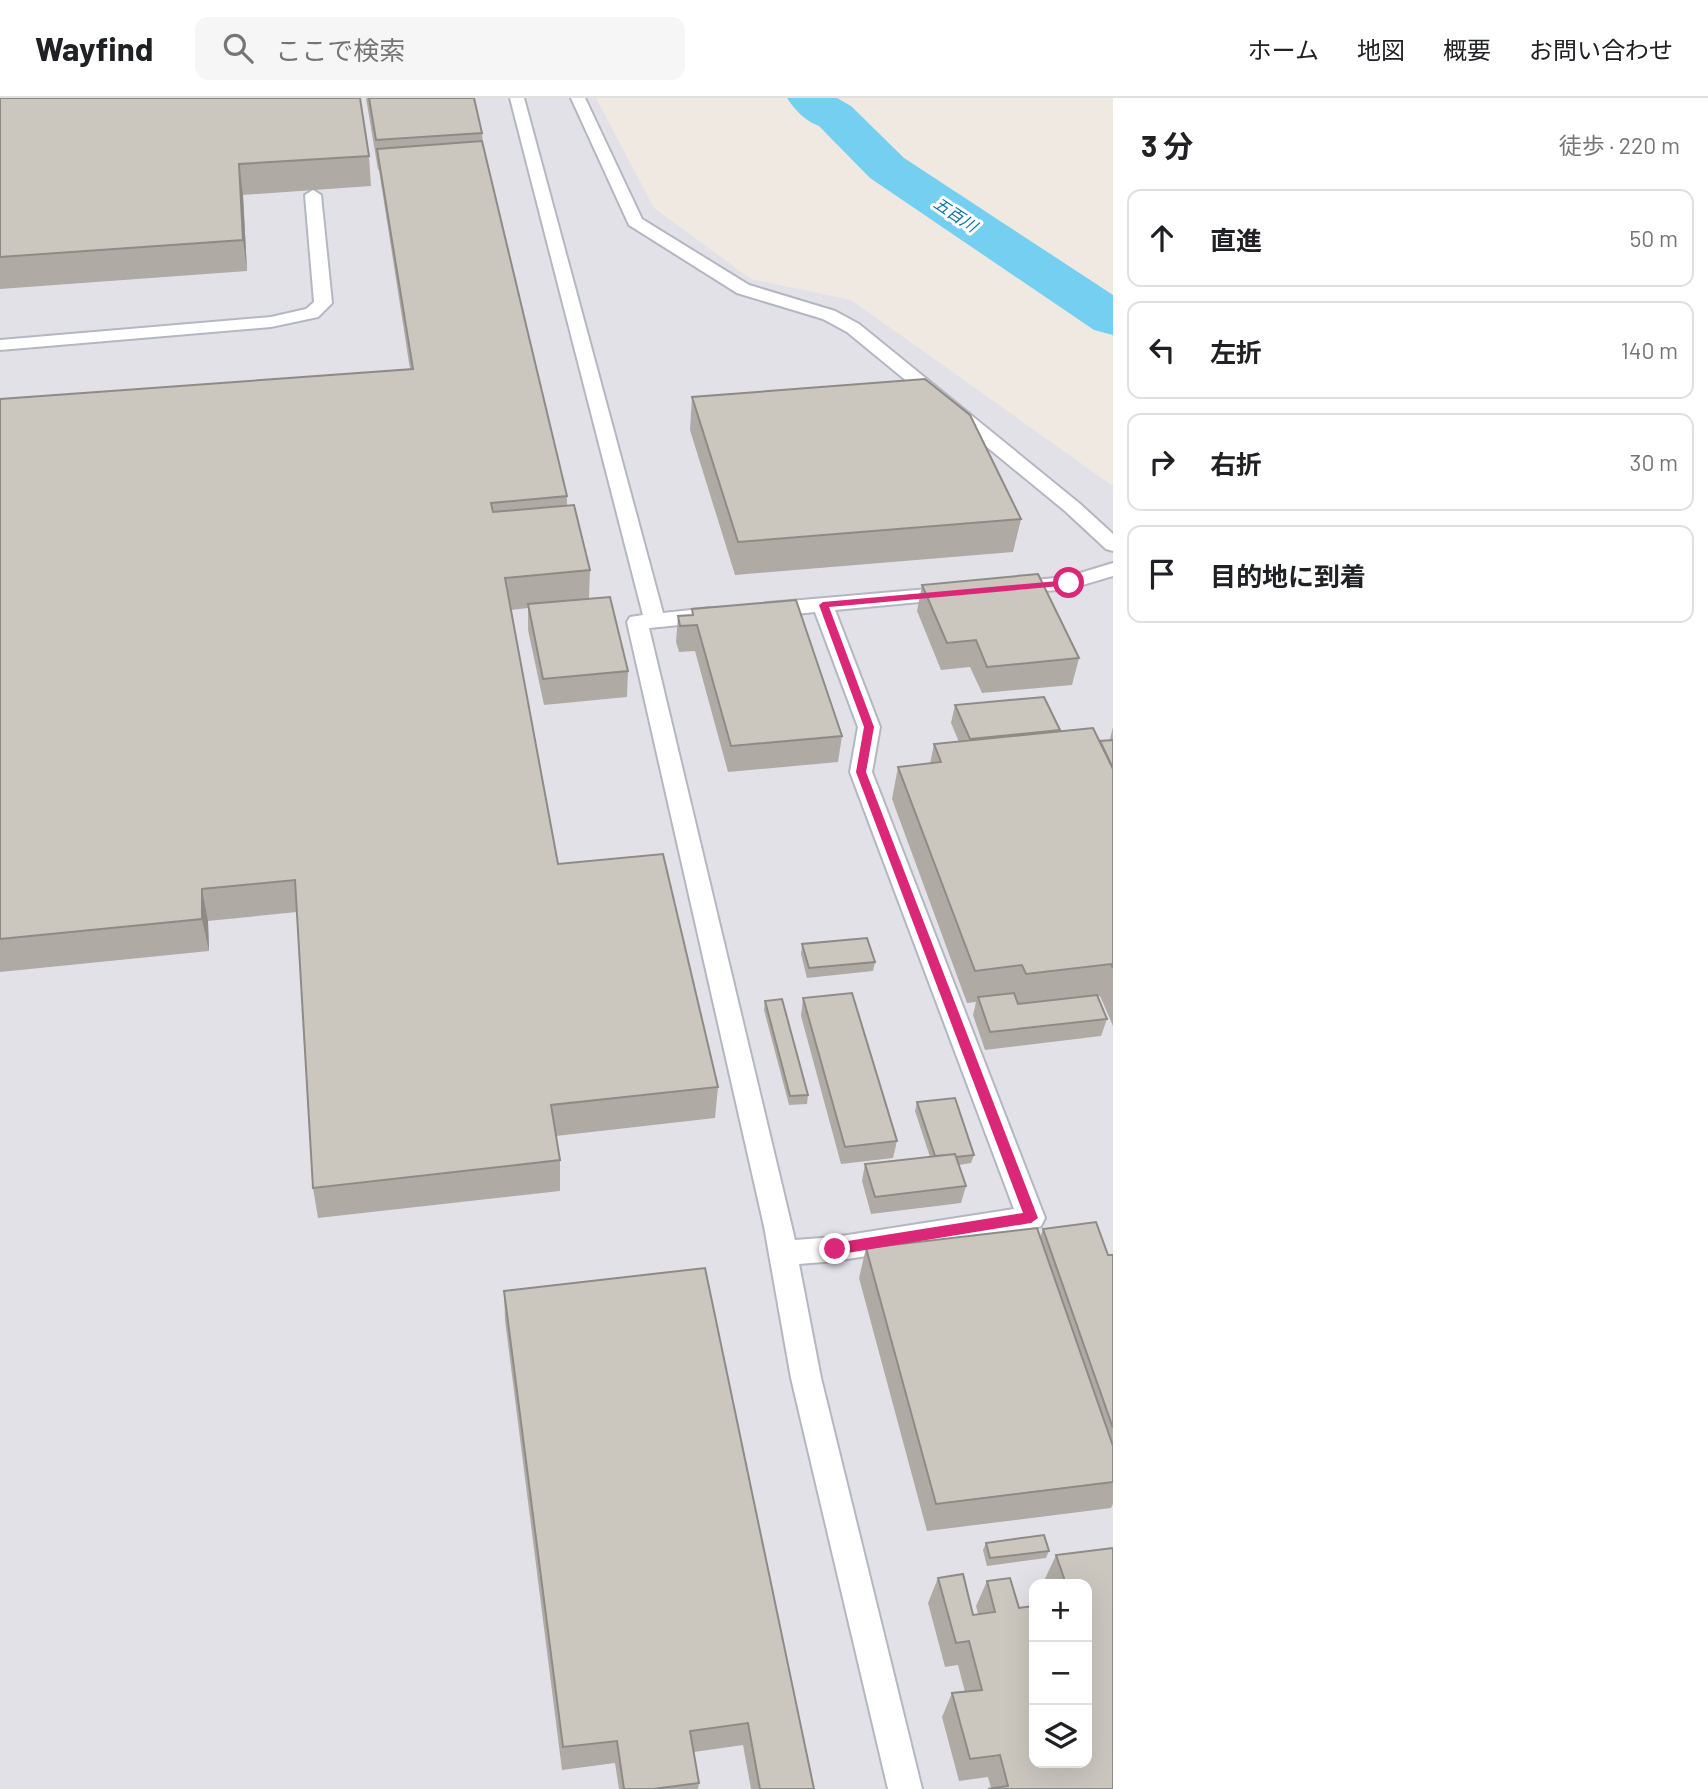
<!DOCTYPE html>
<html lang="ja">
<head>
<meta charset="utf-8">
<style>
  body { margin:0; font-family:Barlow,"Noto Sans JP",sans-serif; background:#f6f6f6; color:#202124 }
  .controls { position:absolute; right:21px; bottom:21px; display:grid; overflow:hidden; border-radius:14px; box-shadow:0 7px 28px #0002 }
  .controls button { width:63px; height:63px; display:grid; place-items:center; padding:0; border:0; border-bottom:2px solid #e0e0e0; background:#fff; color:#202124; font:35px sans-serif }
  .stop { position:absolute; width:21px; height:21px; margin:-16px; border:5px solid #db2777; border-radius:50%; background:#fff }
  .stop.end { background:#db2777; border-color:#fff; box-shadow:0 2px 7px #0008 }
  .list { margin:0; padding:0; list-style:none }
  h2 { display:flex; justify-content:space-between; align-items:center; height:91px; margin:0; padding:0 28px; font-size:30px }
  h2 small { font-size:23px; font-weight:400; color:#757577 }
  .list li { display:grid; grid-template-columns:46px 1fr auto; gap:21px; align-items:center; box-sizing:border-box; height:98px; margin:0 14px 14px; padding:0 14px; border:2px solid #e0e0e0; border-radius:14px }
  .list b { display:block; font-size:26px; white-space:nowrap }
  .list em { font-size:23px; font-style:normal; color:#757577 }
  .icon { flex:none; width:38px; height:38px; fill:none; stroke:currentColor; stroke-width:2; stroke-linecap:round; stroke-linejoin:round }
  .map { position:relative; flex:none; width:1113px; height:1691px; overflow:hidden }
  header { display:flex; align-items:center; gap:42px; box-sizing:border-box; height:98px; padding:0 35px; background:#fff; border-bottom:2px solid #e0e0e0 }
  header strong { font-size:33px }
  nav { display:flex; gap:38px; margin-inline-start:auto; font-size:24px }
  .search { width:490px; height:63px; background:#f6f6f6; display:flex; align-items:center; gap:18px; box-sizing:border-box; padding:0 24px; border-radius:14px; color:#757577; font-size:26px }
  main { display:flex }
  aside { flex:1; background:#fff }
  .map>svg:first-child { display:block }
  .industrial { fill:#e3e1e8; fill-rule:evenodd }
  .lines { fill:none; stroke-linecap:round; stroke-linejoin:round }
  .river { fill:#75cff0; fill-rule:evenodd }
  .lane-casing { stroke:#b4b7c1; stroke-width:4 }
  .lane { fill:#fff; fill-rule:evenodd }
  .wall { fill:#afaba4 }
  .shaded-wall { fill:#8e8b86 }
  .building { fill:#cbc7bf; stroke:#8e8b86; stroke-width:2 }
  .route { fill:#db2777 }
  .labels { text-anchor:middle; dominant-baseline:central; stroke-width:6; stroke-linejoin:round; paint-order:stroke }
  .far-water-label { font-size:16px; font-style:italic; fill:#0d6fa3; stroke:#fff }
</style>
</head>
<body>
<header>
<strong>Wayfind</strong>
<div class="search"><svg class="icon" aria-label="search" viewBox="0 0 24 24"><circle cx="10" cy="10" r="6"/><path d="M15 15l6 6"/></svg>ここで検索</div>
<nav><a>ホーム</a><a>地図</a><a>概要</a><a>お問い合わせ</a></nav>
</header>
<main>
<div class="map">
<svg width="1113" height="1691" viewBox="0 0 1113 1691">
  <rect width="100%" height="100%" fill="#efe9e1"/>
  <path class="industrial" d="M0,0H596L654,110L751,181L851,202L1113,388V1691H0ZM1034,1486H1087V1665H1034Z"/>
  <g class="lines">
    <path class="river" d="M787,0H837L851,8L904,60L1113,197V237L1094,232L870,80L819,28C805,23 795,12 787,0Z"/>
    <defs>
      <path id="lane" d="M510,0H524L663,515L710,510L717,512L720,517L717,522L710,524L649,530L795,1142L835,1139L1014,1111L850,674L858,629L815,514L767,519L760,517L757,512L760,507L767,505L951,489L958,490L961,495L958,500L951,501L835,512L880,629L872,674L1045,1120L1041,1128L1031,1132L835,1163L799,1166L821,1280L922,1691H888L791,1280L764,1128L627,524L630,519L643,517Z
        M571,0H585L642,121L749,187L835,213L859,226L1079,405L1113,436V453L1106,451L1065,413L847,234L823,221L737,195L629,127Z
        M313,92L321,97L332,205L318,219L271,229L0,252V242L271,219L306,211L314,204L305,97Z
        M1113,465V478L1069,491L1011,496L1004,495L1001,490L1004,485L1011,484L1067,479Z"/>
    </defs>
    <use href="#lane" class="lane-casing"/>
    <use href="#lane" class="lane"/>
  </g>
  <path class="wall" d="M0,0L369,58L371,88L243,97L247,173L0,191Z
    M366,0H474L482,35L483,46L567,398V408L590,472L589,500L628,573L627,599L544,607L528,532V510L511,512L558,766L718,989L715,1020L556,1038L560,1062V1093L318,1120L313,1090L297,814L208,823L209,853L0,874V301L410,271L379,72H378Z
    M692,299L1021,421L1013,454L735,477L690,332Z
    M922,487L1079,560L1072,587L982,595L970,569L941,572L917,513Z
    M692,511L842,638L838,664L728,674L695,553L679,554L676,544L678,518L692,517Z
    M955,607L1060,632L1059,634L1099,643L1110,642V641L1113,629V928L1100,898L1098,899L1107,921L1101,938L985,952L973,917L976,904L967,905L892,701L898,669L930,666L934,646L959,644L951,625Z
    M802,846L875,864L873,873L807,880L801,856Z
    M803,900L897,1043L893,1060L841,1066L801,918Z
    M765,903L808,997L807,1006L789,1007L764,912Z
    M917,1004L974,1057L971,1065L959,1067L966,1088L961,1105L871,1116L862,1083L865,1066L930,1059L915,1013Z
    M1043,1131L1108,1157H1113V1406L1111,1410L927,1433L859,1180L866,1150L1040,1139Z
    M504,1193L814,1691H751L743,1647L694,1654L699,1685L698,1691H619L615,1665L562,1672L505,1222Z
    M986,1445L1049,1453L1046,1460L987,1468L983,1452Z
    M1113,1450V1691L991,1690L988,1679L959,1683L942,1619L952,1595L965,1594L958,1567L945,1569L928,1505L938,1480L973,1517L978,1516L976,1508L987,1483L1034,1665L1087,1486H1045L1044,1483L1056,1457Z"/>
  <path class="shaded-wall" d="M239,66L243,97L247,173L243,142Z
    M202,791L208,823L209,853L202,821Z"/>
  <path class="building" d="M0,0H360L369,58L239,66L243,142L0,159Z
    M369,0H474L482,35L376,42Z
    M482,43L567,398L491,405L493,414L574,407L590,472L505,480L558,766L663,756L718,989L551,1007L560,1062L313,1090L295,782L202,791V821L0,841V301L413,271L377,51Z
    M925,281L970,317L1021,421L738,444L692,299Z
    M1038,476L1079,560L987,569L976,542L947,545L922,487Z
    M610,499L628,573L543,581L528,506Z
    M796,502L842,638L731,648L697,527L680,528L678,518L693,517L692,511Z
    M1044,599L1060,632L970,641L955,607Z
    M1093,630L1113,671V870L1111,866L1026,876L1022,867L975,873L898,669L941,664L934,646Z
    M1113,642V670L1100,643Z
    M867,840L875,864L809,870L802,846Z
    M852,895L897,1043L845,1049L803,900Z
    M1014,895L1018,906L1097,897L1107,921L990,934L978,899Z
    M782,901L808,997L790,998L765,903Z
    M955,1000L974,1057L956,1059L955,1056L935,1058L917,1004Z
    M955,1056L966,1088L875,1099L865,1066Z
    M1096,1124L1108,1157H1113V1330L1043,1131Z
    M1037,1130L1113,1348V1384L936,1406L866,1150Z
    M705,1170L814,1691H760L748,1625L690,1633L699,1685L653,1691H624L617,1643L563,1649L504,1193Z
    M1044,1437L1049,1453L990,1460L986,1445Z
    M1113,1450V1691H988L1008,1688L1000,1657L970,1661L952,1595L982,1592L969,1543L956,1545L938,1480L963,1476L973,1517L995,1514L987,1483L1010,1480L1019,1510L1034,1508V1665H1087V1486H1066L1056,1457Z"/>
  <path class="route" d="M1069,482H1072V487L829,509L874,629L866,674L1038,1120L1031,1125L835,1157L828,1151L835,1145L1023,1115L856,674L864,629L819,507L823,504Z"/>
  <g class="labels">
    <g class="far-water-label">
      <text transform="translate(956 116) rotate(34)">五百川</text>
    </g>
  </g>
</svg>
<div class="controls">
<button>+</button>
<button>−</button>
<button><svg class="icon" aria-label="layers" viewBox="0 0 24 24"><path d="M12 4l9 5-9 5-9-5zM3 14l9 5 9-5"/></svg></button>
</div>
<div class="stop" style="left:1069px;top:485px"></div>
<div class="stop end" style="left:835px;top:1151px"></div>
</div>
<aside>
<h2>3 分<small>徒歩 · 220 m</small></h2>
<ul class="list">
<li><svg class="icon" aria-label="ahead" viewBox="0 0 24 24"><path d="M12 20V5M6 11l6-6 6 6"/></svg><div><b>直進</b></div><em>50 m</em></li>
<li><svg class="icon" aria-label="left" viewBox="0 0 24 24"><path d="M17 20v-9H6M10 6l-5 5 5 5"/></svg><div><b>左折</b></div><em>140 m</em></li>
<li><svg class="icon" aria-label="right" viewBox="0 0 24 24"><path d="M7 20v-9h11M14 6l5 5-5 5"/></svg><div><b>右折</b></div><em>30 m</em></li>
<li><svg class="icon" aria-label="arrive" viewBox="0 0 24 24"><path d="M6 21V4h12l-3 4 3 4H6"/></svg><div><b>目的地に到着</b></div></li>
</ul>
</aside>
</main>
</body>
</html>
